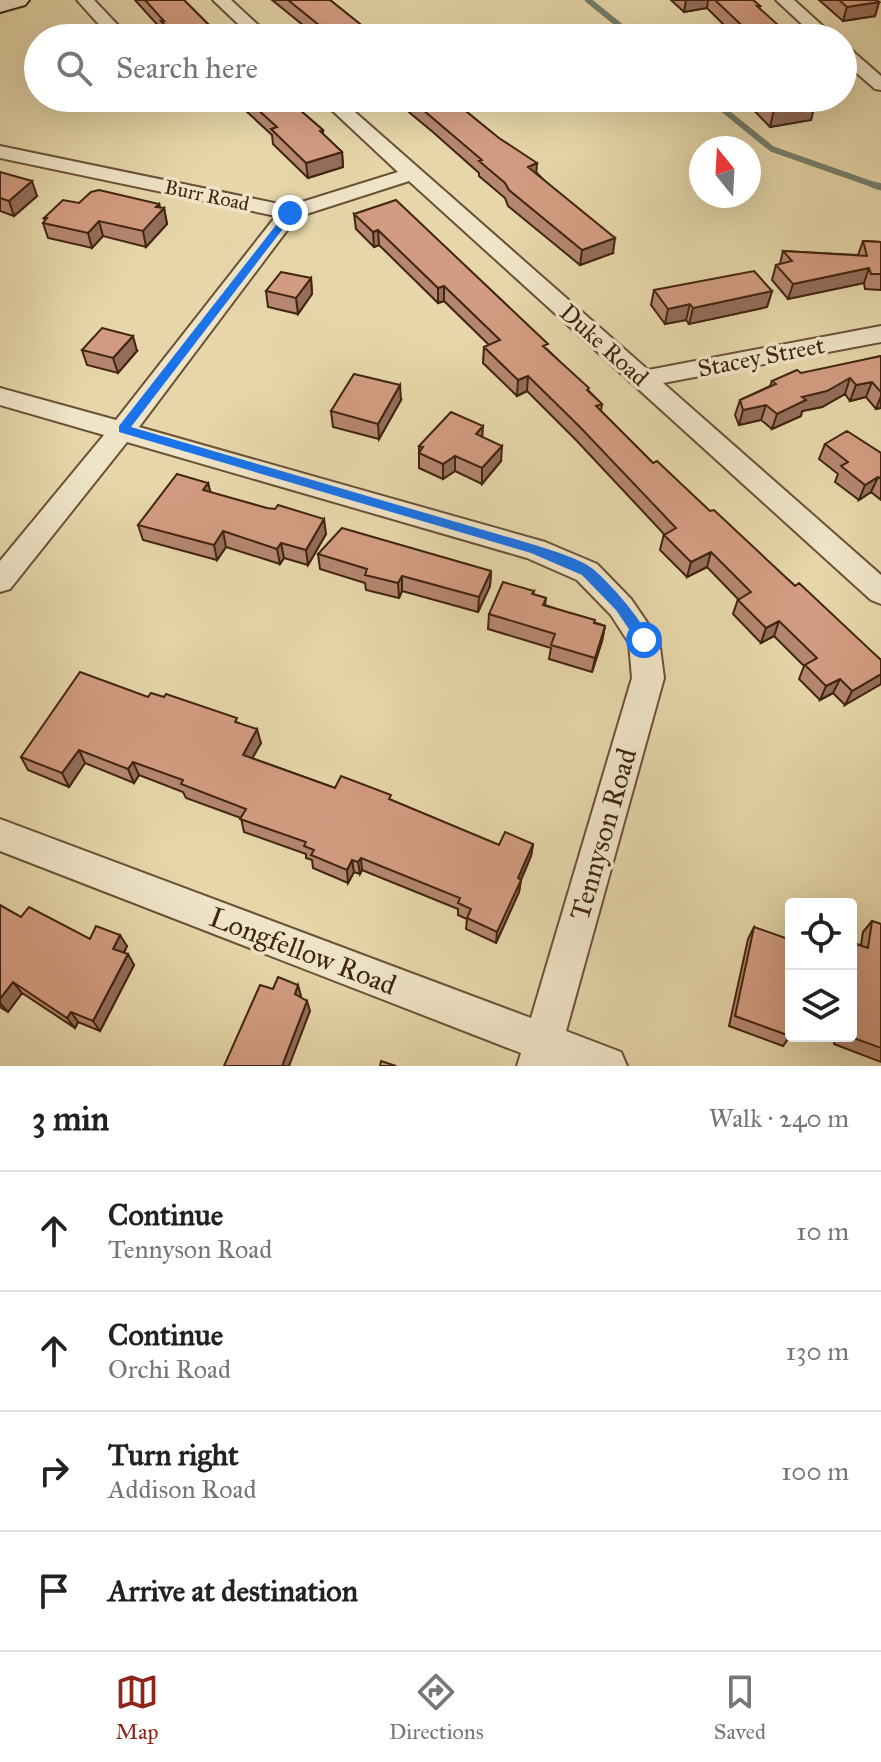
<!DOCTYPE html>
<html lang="en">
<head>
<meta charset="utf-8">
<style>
  body { margin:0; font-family:"IM FELL Great Primer",serif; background:#f6f6f6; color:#222 }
  .controls { position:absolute; right:24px; bottom:24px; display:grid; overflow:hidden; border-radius:8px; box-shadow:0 8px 32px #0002 }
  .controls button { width:72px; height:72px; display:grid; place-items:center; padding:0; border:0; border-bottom:2px solid #e0e0e0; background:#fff; color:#222; font:40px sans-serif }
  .compass { position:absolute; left:689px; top:136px; width:72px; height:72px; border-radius:50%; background:#fff; box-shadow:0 8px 32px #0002; rotate:342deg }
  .stop { position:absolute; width:24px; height:24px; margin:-18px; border:6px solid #1a73e8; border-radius:50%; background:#fff }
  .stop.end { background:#1a73e8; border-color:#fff; box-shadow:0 2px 8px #0008 }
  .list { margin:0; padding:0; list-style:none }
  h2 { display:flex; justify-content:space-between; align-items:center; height:104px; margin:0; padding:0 32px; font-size:34px }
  h2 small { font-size:26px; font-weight:400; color:#767676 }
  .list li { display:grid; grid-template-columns:52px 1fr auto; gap:24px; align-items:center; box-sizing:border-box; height:120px; padding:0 32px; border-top:2px solid #e0e0e0 }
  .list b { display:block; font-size:30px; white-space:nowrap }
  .list p { margin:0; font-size:26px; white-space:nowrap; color:#767676 }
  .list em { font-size:26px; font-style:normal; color:#767676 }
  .icon { flex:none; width:44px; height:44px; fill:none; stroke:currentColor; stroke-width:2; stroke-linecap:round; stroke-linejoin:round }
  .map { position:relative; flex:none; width:881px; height:1066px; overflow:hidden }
  .search { position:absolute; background:#fff; box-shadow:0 8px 32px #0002; left:24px; right:24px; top:24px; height:88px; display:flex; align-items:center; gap:20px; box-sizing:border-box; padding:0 28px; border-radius:44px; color:#767676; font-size:30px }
  .sheet { height:584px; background:#fff }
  nav { display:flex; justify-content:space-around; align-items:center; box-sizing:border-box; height:112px; border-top:2px solid #e0e0e0; background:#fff; font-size:22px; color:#767676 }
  nav a { display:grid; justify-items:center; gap:4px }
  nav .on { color:#8f2418 }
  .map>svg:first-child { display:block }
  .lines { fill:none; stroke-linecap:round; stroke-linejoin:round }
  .stream-far1 { stroke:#747e6b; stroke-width:6 }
  .stream { stroke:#747e6b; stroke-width:7 }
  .street-casing { stroke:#6a5136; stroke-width:4 }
  .secondary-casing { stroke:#402510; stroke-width:4 }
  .street { fill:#efe4c7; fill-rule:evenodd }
  .secondary { fill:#efe4c7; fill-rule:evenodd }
  .wall { fill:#b58670; stroke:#402510; stroke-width:2 }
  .shaded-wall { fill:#946d5b; stroke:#402510; stroke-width:2 }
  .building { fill:#d39c82; stroke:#402510; stroke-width:2 }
  .route { fill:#1a73e8 }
  .labels { text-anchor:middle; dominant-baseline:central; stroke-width:7; stroke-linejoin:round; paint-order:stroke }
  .far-street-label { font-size:20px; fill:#402510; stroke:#efe4c7 }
  .street-label { font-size:24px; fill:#402510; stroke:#efe4c7 }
  .near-street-label { font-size:28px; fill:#402510; stroke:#efe4c7 }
</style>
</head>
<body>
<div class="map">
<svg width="881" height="1066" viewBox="0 0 881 1066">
  <rect width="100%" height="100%" fill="#e6d6a9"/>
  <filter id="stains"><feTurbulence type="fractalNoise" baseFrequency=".0025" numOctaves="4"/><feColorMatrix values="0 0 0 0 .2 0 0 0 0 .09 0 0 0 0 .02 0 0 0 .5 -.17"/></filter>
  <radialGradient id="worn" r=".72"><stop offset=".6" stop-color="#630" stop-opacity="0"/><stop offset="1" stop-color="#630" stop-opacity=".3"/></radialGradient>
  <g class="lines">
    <path class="stream-far1" d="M588,0L635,38
      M709,98L772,149L880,187"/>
    <path class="stream" d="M874,185L881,187"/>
    <defs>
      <path id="street" d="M77,0H94L130,38H111Z
        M213,0H231L272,38H253Z
        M776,0H794L836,38H817Z
        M843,47L849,48L881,76V90L875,89L843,61Z
        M319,98H339L648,370L881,326V342L663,383L881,575V604L871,600L409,181L297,217L139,427L545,542L597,564L631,599L659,640L664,678L566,1031L621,1052L627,1066H517L521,1053L0,851V819L531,1018L632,678L629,643L611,615L577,580L527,558L127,442L10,589L0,592V561L104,435L0,405V388L116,420L276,216L0,158V146L289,206L398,172Z"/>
      <path id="secondary" d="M0,0H29L25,5L0,12Z"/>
    </defs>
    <use href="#street" class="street-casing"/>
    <use href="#secondary" class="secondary-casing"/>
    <use href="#street" class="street"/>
    <use href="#secondary" class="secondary"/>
  </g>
  <path class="wall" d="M135,0H184L222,38H167L164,35L163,31Z
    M272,0H330L365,28L382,38H319Z
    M671,0H753L760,6L759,8L786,38H737L707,8L684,12Z
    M819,0H876L879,2L875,16L843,21Z
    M232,98H286L323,130V134L342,152L343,167L308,178L273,144L272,135Z
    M392,98H458L462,108L537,173L613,253L580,265L508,206L505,198L479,176V173L434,133Z
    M747,98H816V99L811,120L770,127L746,102Z
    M0,172L37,196L14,216L0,211Z
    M79,203L159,204L160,208H164L167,224L146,247L103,236L92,248L48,238L43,223L45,221L44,218Z
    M354,214L548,350L602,404L601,411L653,463L881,660L845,705L833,693L820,700L799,679L804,666L774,636L761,643L733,614L738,599L707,567L687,577L660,550L664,534L576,440L527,391L517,396L483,363L484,347L489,345L444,301L438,303L379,245L374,247L356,229Z
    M863,241L881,242V290L865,289L864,283L788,299L772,280L776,265L780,264L783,251L858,255Z
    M311,278L312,294L298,314L268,307L266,291Z
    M654,290L772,291L767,307L689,324L686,320L665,324L651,305Z
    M82,350L137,351L118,373L87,365Z
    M881,356V408L876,409L866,397L850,401L845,394L822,407L802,411L801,416L772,429L761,420L739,425L735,415L740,400L770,386L772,381Z
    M401,400L379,439L333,427L331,411Z
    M825,444L881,453V500L871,492L859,500L835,482L838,474L819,459Z
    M419,446L501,461L482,484L455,471L443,479L419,468Z
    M208,483L210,492L326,534L308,565L284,558L280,564L226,547L217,560L143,540L138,525Z
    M318,554L491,571L490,586L478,612L402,591L399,598L366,590L365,583L320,569Z
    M534,591L533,594L546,598L545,605L605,626L602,641L592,672L549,659L551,648L488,629L489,614Z
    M148,697L239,723L261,743L252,758L335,788L391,800L499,845L533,844L531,856L521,880L519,892L496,943L466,929L467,919L458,915V909L362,870L360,874L354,872L348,883L313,868L312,860L306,858V854L244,832L241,818L186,798L183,792L139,775L134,783L85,763L69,787L28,770L21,757Z
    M0,905L21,917L90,939L127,946L124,953L134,965L100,1031L78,1022L75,1028L22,993L8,1012L0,1007Z
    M872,921L881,924V1062L834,1044L835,1036H851V950L856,944L861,945L863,932Z
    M754,927L790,1036L783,1046L729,1026L748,939Z"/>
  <path class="shaded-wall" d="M686,0H708L707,8L684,12Z
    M879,2L875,16L843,21L847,7Z
    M787,33L786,38H755Z
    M816,99L811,120L770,127L775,105Z
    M342,152L343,167L308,178L306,163Z
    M537,163L536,178L528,167Z
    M32,181L37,196L14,216L9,201Z
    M159,204L161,212L164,208L167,224L146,247L143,231Z
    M99,221L103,236L92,248L88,233Z
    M378,230L379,245L374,247L373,232Z
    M615,238L613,253L580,265L582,250Z
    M869,268L864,283L788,299L793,284Z
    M311,278L312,294L298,314L296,298Z
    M444,286V301L438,303V288Z
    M772,291L767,307L689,324L693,308Z
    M690,304L686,320L665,324L668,309Z
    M133,336L137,351L118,373L113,358Z
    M528,376L527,391L517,396L518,380Z
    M850,378L845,394L822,407L802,411L801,416L772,429L777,414L802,397Z
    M872,382L866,397L850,401L856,385Z
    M400,385L401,400L379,439L378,424Z
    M881,396V408L876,409Z
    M766,405L761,420L739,425L743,410Z
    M483,426L482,442L476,434Z
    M502,446L501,461L482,484V468Z
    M455,456V471L443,479V464Z
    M878,477L871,492L859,500L865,485Z
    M208,483L212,498L203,490Z
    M324,519L326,534L308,565L306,550Z
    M223,531L226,547L217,560L214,545Z
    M281,543L284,558L280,564L277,549Z
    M711,552L707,567L687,577L691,562Z
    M491,571L490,586L478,612L479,597Z
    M402,576V591L399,598L398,583Z
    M779,621L774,636L761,643L766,628Z
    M605,626L602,641L592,672L595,658Z
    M881,674V684L845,705L852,691Z
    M840,679L833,693L820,700L826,686Z
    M257,729L261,743L246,769L243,755Z
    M79,750L85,763L69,787L62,773Z
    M133,762L139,775L134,783L128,769Z
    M533,844L531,856L518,886L521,880L519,892L496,943L497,932L518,878Z
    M361,858L362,870L360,874L358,862Z
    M352,860L354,872L348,883L347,870Z
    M120,935L127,946L120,960L113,949Z
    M128,954L134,965L100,1031L93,1021Z
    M13,982L22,993L8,1012L0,1003V999Z
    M298,985L301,996L298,1005L295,994Z
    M307,1001L310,1011L289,1066H282Z
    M71,1012L78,1022L75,1028L67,1018Z"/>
  <path class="building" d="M145,0H184L222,38H178L161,21H164Z
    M288,0H330L365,28L368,27L382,38H335Z
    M715,0H753L760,6H757L787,33L755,38Z
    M839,0H876L879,2L847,7Z
    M245,98H286L323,130L320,131L342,152L306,163L271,129L277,127Z
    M409,98H458L462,102L456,103L499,138L537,163L528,167L615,238L582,250L509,190L505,183L479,161L482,160Z
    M768,98H816V99L775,105Z
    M0,172L32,181L9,201L0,198Z
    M99,190L159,204L156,207L164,208L143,231L99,221L88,233L43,223L47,218H44L63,200L79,203L91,192Z
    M396,200L548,344L543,346L589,388L587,390L602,404L596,406L653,463L657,461L710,511L714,510L795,586L799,583L881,660V674L852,691L840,679L826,686L805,665L817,658L779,621L766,628L738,600L751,592L711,552L691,562L664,535L676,528L578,425L528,376L518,380L484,347L500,340L444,286L438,288L378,230L373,232L354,214Z
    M863,241L881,242V274H871L869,268L793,284L776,265L792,261L783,251L867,256Z
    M754,271L772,291L693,308L690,304L668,309L654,290Z
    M281,272L311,278L296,298L266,291Z
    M102,328L133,336L113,358L82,350Z
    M881,356V392L872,382L856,385L850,378L827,391L802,397L806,400L777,414L766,405L743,410L740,400L776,384L772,381L797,370L801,373Z
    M354,374L400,385L378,424L331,411Z
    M451,412L483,426L476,434L502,446L482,468L455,456L443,464L419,453L423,447L419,446Z
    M847,431L881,453V479L878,477L865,485L841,466L848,462L825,444Z
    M177,474L208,483L203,490L267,508L275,509L278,505L324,519L306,550L281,543L277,549L223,531L214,545L138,525Z
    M342,528L491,571L479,597L402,576L398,583L365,575L367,569L318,554Z
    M503,582L534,591L532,594L546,598L543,605L595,620L594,623L605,626L595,658L551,645L555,634L489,614Z
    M80,672L148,697L151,693L164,697L166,694L237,718L235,722L257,729L243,755L335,788L341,776L391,795L389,799L499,845L505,832L533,844L518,878L521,880L497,932L467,918L471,909L458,903L460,898L361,858L358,862L352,860L347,870L311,855L314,850L304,846L306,842L240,819L246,809L181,784L183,780L133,762L128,769L79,750L62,773L21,757Z
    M0,905L21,917L29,907L90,939L96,926L120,935L113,949L128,954L93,1021L71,1012L67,1018L13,982L0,999Z
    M872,921L881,924V1048L848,1036H851V978L856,944L868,948Z
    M754,927L791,940L790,1036L735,1016Z
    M278,977L298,985L295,994L307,1001L282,1066H224L260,985L273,989Z
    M381,1061L396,1066H380Z"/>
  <path class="route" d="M287,211L295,213L131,427L535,545C553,551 579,558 593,569C607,580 652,629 649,644H639L616,610L582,575L531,553L119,432V426Z"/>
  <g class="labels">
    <g class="far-street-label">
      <text transform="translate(207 195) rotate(12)">Burr Road</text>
    </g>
    <g class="street-label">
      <text transform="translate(604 345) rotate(42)">Duke Road</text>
      <text transform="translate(761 357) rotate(-11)">Stacey Street</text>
    </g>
    <g class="near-street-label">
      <text transform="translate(603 834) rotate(-74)">Tennyson Road</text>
      <text transform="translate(303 951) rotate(21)">Longfellow Road</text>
    </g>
  </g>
  <rect width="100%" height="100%" filter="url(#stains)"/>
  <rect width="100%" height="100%" fill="url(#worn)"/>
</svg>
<div class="controls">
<button><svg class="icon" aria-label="locate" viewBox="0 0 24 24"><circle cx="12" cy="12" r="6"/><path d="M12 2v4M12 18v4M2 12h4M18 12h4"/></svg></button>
<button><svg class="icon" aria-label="layers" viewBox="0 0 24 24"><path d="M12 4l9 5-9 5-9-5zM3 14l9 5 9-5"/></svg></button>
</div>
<svg class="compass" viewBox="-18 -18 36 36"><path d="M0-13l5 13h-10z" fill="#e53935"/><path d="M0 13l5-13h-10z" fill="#767676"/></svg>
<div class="stop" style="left:644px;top:640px"></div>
<div class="stop end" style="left:290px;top:213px"></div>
<div class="search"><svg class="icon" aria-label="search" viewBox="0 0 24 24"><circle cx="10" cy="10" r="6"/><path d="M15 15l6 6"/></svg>Search here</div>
</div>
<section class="sheet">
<h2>3 min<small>Walk · 240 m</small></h2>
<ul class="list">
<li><svg class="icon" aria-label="ahead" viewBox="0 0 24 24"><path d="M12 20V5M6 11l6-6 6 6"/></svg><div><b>Continue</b><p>Tennyson Road</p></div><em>10 m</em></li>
<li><svg class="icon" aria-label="ahead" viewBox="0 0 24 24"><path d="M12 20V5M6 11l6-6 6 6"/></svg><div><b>Continue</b><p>Orchi Road</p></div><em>130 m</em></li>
<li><svg class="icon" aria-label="right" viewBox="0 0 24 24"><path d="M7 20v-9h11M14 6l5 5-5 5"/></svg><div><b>Turn right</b><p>Addison Road</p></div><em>100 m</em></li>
<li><svg class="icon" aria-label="arrive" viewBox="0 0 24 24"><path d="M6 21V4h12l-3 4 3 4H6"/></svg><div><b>Arrive at destination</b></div></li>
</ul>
</section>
<nav>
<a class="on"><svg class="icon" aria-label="map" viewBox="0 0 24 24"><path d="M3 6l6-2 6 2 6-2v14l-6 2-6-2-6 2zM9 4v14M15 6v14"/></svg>Map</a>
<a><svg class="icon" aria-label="directions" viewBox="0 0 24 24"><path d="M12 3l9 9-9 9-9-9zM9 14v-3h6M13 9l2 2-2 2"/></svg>Directions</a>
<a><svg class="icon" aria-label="saved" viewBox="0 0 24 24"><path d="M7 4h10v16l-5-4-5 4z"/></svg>Saved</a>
</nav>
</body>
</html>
